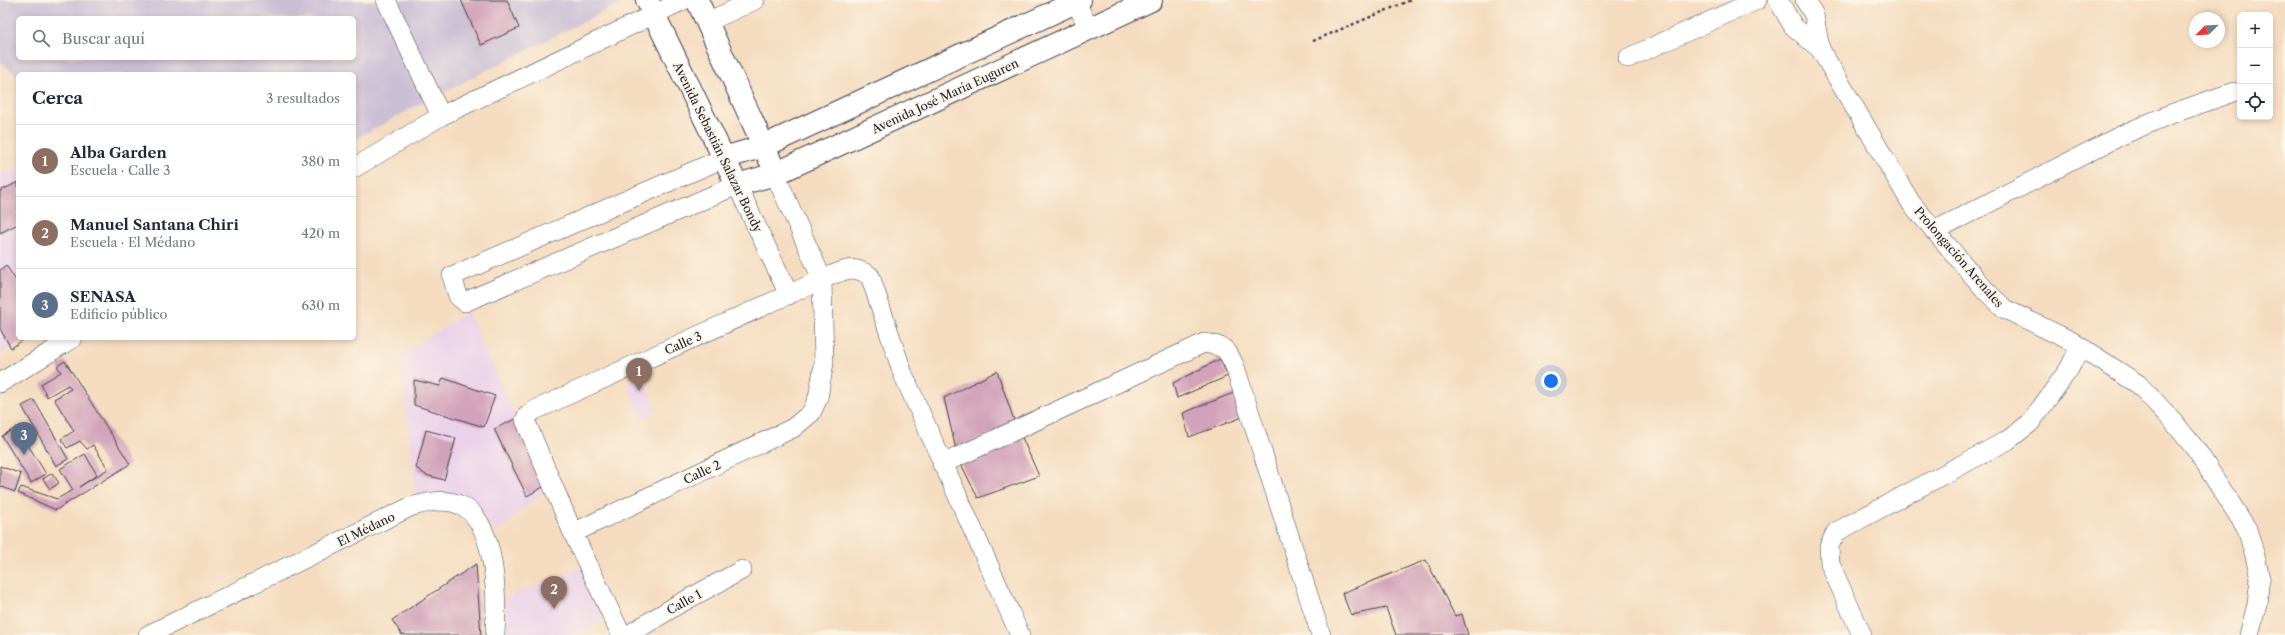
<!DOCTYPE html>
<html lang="es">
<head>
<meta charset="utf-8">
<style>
  body { margin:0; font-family:"Libre Caslon Text",serif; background:#f6f6f7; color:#1f2937 }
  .controls { position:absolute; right:12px; top:12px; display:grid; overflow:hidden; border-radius:6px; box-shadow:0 2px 6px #0003 }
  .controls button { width:36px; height:36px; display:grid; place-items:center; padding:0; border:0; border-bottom:1px solid #e0e1e3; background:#fff; color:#1f2937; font:20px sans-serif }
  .compass { position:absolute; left:2189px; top:12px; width:36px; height:36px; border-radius:50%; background:#fff; box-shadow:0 2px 6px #0003; rotate:246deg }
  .you { position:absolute; left:1551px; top:381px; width:14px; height:14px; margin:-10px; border:3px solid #fff; border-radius:50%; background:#1a73e8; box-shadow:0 0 0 6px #1a73e833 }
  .badge { display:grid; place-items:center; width:26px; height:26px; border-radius:50%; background:#db2777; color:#fff; font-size:13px; font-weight:700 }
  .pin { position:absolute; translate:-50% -33px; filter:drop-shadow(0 1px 2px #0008) }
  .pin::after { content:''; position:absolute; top:21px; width:14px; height:12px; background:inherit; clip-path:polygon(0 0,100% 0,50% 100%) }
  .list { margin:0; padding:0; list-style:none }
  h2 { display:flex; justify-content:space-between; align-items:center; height:52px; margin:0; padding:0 16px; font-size:17px }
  h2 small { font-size:13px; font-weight:400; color:#747a83 }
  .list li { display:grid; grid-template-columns:26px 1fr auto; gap:12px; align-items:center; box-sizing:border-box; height:72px; padding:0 16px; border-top:1px solid #e0e1e3 }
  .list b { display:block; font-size:15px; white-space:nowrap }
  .list p { margin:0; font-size:13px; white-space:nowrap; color:#747a83 }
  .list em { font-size:13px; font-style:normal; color:#747a83 }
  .icon { flex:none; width:22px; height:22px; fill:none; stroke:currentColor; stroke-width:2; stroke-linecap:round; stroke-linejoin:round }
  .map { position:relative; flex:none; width:2285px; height:635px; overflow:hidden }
  .search { position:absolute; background:#fff; box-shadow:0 2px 6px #0003; left:16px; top:16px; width:340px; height:44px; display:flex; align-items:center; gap:10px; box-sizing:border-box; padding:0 14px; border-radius:6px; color:#747a83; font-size:15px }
  .panel { position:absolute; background:#fff; box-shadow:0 2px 6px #0003; left:16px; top:72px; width:340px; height:268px; border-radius:6px }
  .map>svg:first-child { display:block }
  .built { fill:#ecd1ea }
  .industrial { fill:#cbbfd5; fill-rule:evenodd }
  .building { fill:#d1a2b9 }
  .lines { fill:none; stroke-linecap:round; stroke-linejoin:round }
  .minor-casing { stroke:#423e4f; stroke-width:20 }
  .tertiary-casing { stroke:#423e4f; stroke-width:24 }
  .path { stroke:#423e4f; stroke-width:2.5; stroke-dasharray:3 3; stroke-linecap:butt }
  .minor { stroke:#fff; stroke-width:19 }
  .tertiary { stroke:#fff; stroke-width:22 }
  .labels { text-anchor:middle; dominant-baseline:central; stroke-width:3.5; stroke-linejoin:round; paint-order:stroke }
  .street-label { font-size:12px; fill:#22223b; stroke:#fcf5e5 }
</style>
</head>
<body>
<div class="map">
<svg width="2285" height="635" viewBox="0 0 2285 635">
  <rect width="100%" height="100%" fill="#fcf5e5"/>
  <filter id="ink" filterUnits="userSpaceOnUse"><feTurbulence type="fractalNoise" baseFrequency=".025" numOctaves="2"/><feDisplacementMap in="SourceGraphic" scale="8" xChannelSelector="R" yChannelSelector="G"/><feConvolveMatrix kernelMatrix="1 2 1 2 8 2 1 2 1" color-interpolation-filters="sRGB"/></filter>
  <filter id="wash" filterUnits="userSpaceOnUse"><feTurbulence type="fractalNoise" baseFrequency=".012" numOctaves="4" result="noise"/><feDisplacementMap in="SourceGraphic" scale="16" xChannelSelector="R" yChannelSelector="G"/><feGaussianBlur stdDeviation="0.9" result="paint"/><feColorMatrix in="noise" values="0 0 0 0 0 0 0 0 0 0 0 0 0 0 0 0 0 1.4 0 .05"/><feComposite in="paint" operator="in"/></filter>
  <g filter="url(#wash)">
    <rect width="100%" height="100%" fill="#f5dcc0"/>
    <path class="built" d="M18,167V338H25L0,354V176Z
      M468,312L548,488L494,534L489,520L479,510L434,493L416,495L400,355Z
      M642,376L657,410L641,417L627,384Z
      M582,567L608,619L575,635H506L505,598Z"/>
    <path class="industrial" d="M0,0H627L420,104L354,140V74H18V77L0,60ZM18,18H354V58H18Z"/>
    <g id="blocks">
      <path class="building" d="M461,0H507L519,28L481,45Z
        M18,182V224L0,233V191Z
        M6,265L18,284V338H26L11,348L0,329V270Z
        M1220,359L1228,376L1177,398L1173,383Z
        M65,361L130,464L56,510L18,493L21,487L57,499L73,490L60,469L85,454L97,475L79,487L108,469L93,445L87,449L80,441L67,448L61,439L74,431L54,399L71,389L68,385L47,397L41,384L61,372L57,366Z
        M997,371L1015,423L956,450L944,398Z
        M443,378L495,396L484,427L414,405V380L440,386Z
        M1236,392L1243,417L1189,437L1183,413Z
        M34,400L68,459L56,466L22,406Z
        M515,419L545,486L527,496L494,429Z
        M17,427L46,474L31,483L2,436Z
        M426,430L456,438L444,480L426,475L416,468Z
        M1020,433L1039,476L978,498L961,464Z
        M0,466L21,474L15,492L0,486Z
        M52,473L59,483L50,489L43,479Z
        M1426,560L1455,616L1462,614L1468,635H1396L1386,608L1351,615L1342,593Z
        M476,564L481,635H402L392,620Z"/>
    </g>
  </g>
  <g filter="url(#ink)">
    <use href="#blocks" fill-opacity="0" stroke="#423e4f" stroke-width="1"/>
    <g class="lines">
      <defs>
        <path id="minor" d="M386,0L441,116
          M1075,0L1089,29
          M1778,0L1793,26L1820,49L1911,203L1987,292L2005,309L2071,341L2138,384L2173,421L2197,451L2247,529L2255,556L2260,578L2257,604L2249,635
          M1805,0L1814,15L1820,49
          M707,22L755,0
          M1628,58L1757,0
          M724,158L452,276L458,296L465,302L737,185L789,295
          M354,168L441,116L684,0
          M1934,231L2122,135L2168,115L2234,92
          M0,383L73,338
          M942,464L1204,343C1224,346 1227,348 1235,367L1321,635
          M573,533L793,428L811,413L818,398L824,363L822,279L775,174
          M742,570L677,605L628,635L619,630L573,533L525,420L527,416L535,410L827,277C845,270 853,264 870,276L903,374L1020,635
          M148,635L410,507C427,502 447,497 464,507C497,526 497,601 495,635
          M1862,635L1830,564L1829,546L1836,532L2008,440L2030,423L2069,369L2080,347"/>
        <path id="tertiary" d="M647,0L737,185L775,174L1151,0
          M697,0L770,160
          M724,158L764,146L1080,0"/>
      </defs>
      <use href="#minor" class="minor-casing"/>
      <use href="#tertiary" class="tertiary-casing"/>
      <path class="path" d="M1313,41L1411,0"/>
      <use href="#minor" class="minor"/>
      <use href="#tertiary" class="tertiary"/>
    </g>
  </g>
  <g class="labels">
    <g class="street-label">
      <text transform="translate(945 96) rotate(-25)">Avenida José María Euguren</text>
      <text transform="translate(718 147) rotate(64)">Avenida Sebastián Salazar Bondy</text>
      <text transform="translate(1959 257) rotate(49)">Prolongación Arenales</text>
      <text transform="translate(683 343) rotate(-24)">Calle 3</text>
      <text transform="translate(702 472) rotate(-25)">Calle 2</text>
      <text transform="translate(366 529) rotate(-26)">El Médano</text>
      <text transform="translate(684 602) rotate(-29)">Calle 1</text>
    </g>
  </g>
</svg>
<div class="controls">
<button>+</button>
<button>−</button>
<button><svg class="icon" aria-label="locate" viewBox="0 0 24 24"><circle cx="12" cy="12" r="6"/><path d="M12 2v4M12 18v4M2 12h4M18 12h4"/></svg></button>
</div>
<svg class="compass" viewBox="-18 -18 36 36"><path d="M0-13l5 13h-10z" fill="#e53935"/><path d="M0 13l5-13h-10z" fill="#747a83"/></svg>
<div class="you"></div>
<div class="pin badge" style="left:639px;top:391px;background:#8d6e63">1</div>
<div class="pin badge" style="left:554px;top:609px;background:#8d6e63">2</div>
<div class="pin badge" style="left:24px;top:455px;background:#5c6f8a">3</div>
<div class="search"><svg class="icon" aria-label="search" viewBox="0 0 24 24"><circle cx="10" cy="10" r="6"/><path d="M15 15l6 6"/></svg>Buscar aquí</div>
<section class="panel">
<h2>Cerca<small>3 resultados</small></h2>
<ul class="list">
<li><span class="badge" style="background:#8d6e63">1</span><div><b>Alba Garden</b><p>Escuela · Calle 3</p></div><em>380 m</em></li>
<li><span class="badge" style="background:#8d6e63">2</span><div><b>Manuel Santana Chiri</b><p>Escuela · El Médano</p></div><em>420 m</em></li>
<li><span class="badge" style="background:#5c6f8a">3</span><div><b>SENASA</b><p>Edificio público</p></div><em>630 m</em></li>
</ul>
</section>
</div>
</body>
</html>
